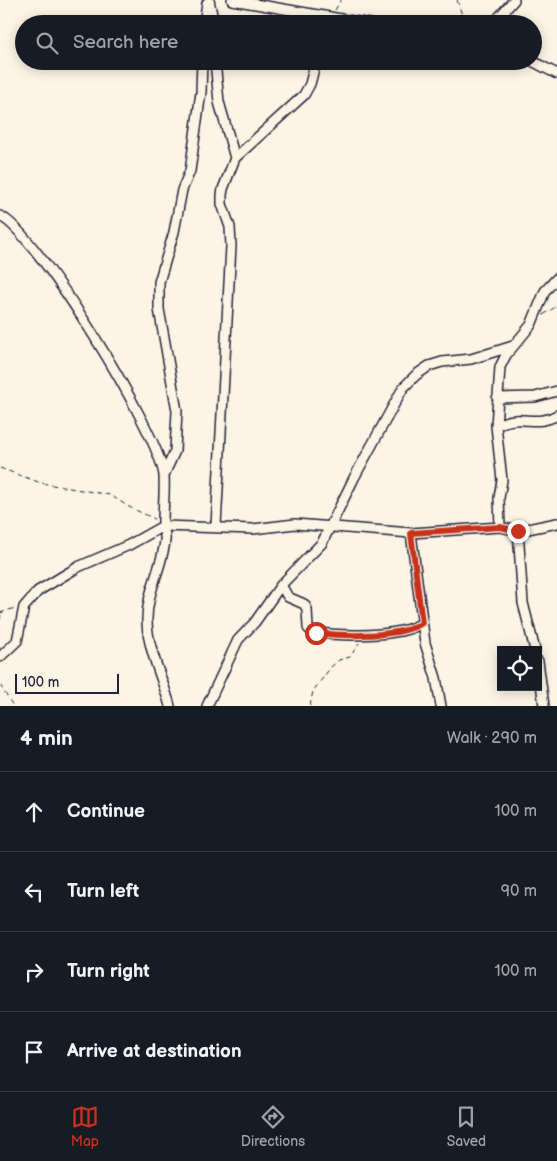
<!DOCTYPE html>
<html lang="en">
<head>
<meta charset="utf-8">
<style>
  body { margin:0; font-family:"Balsamiq Sans",sans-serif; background:#242831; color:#f1f3f6 }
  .controls { position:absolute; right:15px; bottom:15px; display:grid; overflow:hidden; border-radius:0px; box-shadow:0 2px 12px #0003 }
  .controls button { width:45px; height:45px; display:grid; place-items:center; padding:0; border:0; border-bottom:1px solid #363941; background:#171b24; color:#f1f3f6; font:25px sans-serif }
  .scale { position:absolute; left:15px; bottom:12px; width:104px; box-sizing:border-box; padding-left:5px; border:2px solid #22223b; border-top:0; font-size:14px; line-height:18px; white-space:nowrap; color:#22223b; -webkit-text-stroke:4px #fcf5e5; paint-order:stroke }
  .stop { position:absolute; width:15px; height:15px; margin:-11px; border:4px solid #c8321e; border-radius:50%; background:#fff }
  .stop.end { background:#c8321e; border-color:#fff; box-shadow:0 1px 5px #0008 }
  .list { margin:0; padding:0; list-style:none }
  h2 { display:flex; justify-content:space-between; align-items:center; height:65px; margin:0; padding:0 20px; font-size:21px }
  h2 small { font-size:16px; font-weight:400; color:#9ea1a6 }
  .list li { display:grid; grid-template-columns:32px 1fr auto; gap:15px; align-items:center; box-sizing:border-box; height:80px; padding:0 20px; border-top:1px solid #363941 }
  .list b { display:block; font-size:19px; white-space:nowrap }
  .list em { font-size:16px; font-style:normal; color:#9ea1a6 }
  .icon { flex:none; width:28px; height:28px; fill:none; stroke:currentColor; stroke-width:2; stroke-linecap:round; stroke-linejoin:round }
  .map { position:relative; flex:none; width:557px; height:706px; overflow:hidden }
  .search { position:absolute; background:#171b24; box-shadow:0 2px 12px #0003; left:15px; right:15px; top:15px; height:55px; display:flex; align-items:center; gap:12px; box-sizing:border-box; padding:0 18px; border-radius:28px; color:#9ea1a6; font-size:19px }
  .sheet { height:385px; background:#171b24 }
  nav { display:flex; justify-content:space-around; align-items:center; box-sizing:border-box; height:70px; border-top:1px solid #363941; background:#171b24; font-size:14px; color:#9ea1a6 }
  nav a { display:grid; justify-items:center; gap:2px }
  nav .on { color:#c8321e }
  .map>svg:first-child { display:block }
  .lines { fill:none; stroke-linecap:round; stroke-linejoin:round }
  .minor-casing { stroke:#22223b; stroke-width:12 }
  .path { stroke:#22223b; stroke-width:1; stroke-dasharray:5 4; stroke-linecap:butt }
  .minor { stroke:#fcf5e5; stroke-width:9 }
  .route { stroke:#c8321e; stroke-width:6 }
</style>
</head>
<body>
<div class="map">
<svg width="557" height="706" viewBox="0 0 557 706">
  <rect width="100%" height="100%" fill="#fcf5e5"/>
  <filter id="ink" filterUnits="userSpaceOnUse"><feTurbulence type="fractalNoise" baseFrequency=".02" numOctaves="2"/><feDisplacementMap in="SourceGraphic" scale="10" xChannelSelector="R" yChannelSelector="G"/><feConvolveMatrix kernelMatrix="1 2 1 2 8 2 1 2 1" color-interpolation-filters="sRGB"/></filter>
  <g filter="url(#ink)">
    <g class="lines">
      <defs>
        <path id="minor" d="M209,0L214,24
          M232,0L370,24
          M204,24L207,3
          M493,24L514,0
          M215,61L219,102L235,158
          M532,61L557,74
          M0,216C36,231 161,436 164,476C165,491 163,507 163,522C163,528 166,535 165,541C162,568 146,593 147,622C148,650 163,679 170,706
          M497,398L535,397L557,391
          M496,426C518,412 536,428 557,415
          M164,475L175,451L177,411L159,309V282L174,232L182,190L190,171L201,92L202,61
          M216,526L231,246L230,227L222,204V195L223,189L235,158L304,95L310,84L316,61
          M500,527L499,498L502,480L496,426L500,367L506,355L531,325L545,291L557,278
          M518,531L557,523
          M411,533L425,643L436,678L441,706
          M281,585L288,597L304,604L307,609L308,628L312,632C339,636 399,638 422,623
          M0,657L17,641L24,607L38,591L78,567L129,545L163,526L253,529L295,524L411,533L500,527L518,531L523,603L535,650
          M538,661L544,706
          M207,706L238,640L255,622L281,585L322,543L354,478L403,388L416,375L429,366L442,362L471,359L513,346"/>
      </defs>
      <use href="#minor" class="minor-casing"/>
      <path class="path" d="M457,0L465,24
        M335,10L341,0
        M543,315L557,306
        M0,468L41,483L110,495L129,507L155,519
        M0,613L15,608
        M0,620L1,614
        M0,685L13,706
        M310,706L313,691L331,667L339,660L350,657L359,643"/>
      <use href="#minor" class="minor"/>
    </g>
  </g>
  <g class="lines" filter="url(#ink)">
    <path class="route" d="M316,633C343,636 400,638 422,623L411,533L500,527L518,531"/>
  </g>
</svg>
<div class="controls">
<button><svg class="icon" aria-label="locate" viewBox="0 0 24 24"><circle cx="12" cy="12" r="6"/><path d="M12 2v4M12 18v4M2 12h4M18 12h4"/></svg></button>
</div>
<div class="scale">100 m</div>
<div class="stop" style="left:316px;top:633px"></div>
<div class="stop end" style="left:518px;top:531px"></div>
<div class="search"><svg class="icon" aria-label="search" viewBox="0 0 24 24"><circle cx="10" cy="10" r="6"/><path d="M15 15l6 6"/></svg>Search here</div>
</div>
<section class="sheet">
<h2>4 min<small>Walk · 290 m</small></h2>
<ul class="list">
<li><svg class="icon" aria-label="ahead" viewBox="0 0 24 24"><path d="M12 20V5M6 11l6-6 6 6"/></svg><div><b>Continue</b></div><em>100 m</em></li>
<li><svg class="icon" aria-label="left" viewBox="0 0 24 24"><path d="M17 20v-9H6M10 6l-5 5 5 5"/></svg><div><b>Turn left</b></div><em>90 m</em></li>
<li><svg class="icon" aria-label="right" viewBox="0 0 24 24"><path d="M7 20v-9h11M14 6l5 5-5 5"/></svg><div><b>Turn right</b></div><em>100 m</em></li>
<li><svg class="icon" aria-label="arrive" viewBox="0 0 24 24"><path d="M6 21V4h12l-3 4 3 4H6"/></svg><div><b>Arrive at destination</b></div></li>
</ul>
</section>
<nav>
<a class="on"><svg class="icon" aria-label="map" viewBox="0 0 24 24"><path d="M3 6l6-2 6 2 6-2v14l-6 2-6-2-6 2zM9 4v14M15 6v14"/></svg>Map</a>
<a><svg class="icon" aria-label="directions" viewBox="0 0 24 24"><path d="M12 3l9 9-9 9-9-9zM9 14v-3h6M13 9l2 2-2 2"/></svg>Directions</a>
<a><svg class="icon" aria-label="saved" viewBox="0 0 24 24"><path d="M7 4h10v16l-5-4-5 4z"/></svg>Saved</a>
</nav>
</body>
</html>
